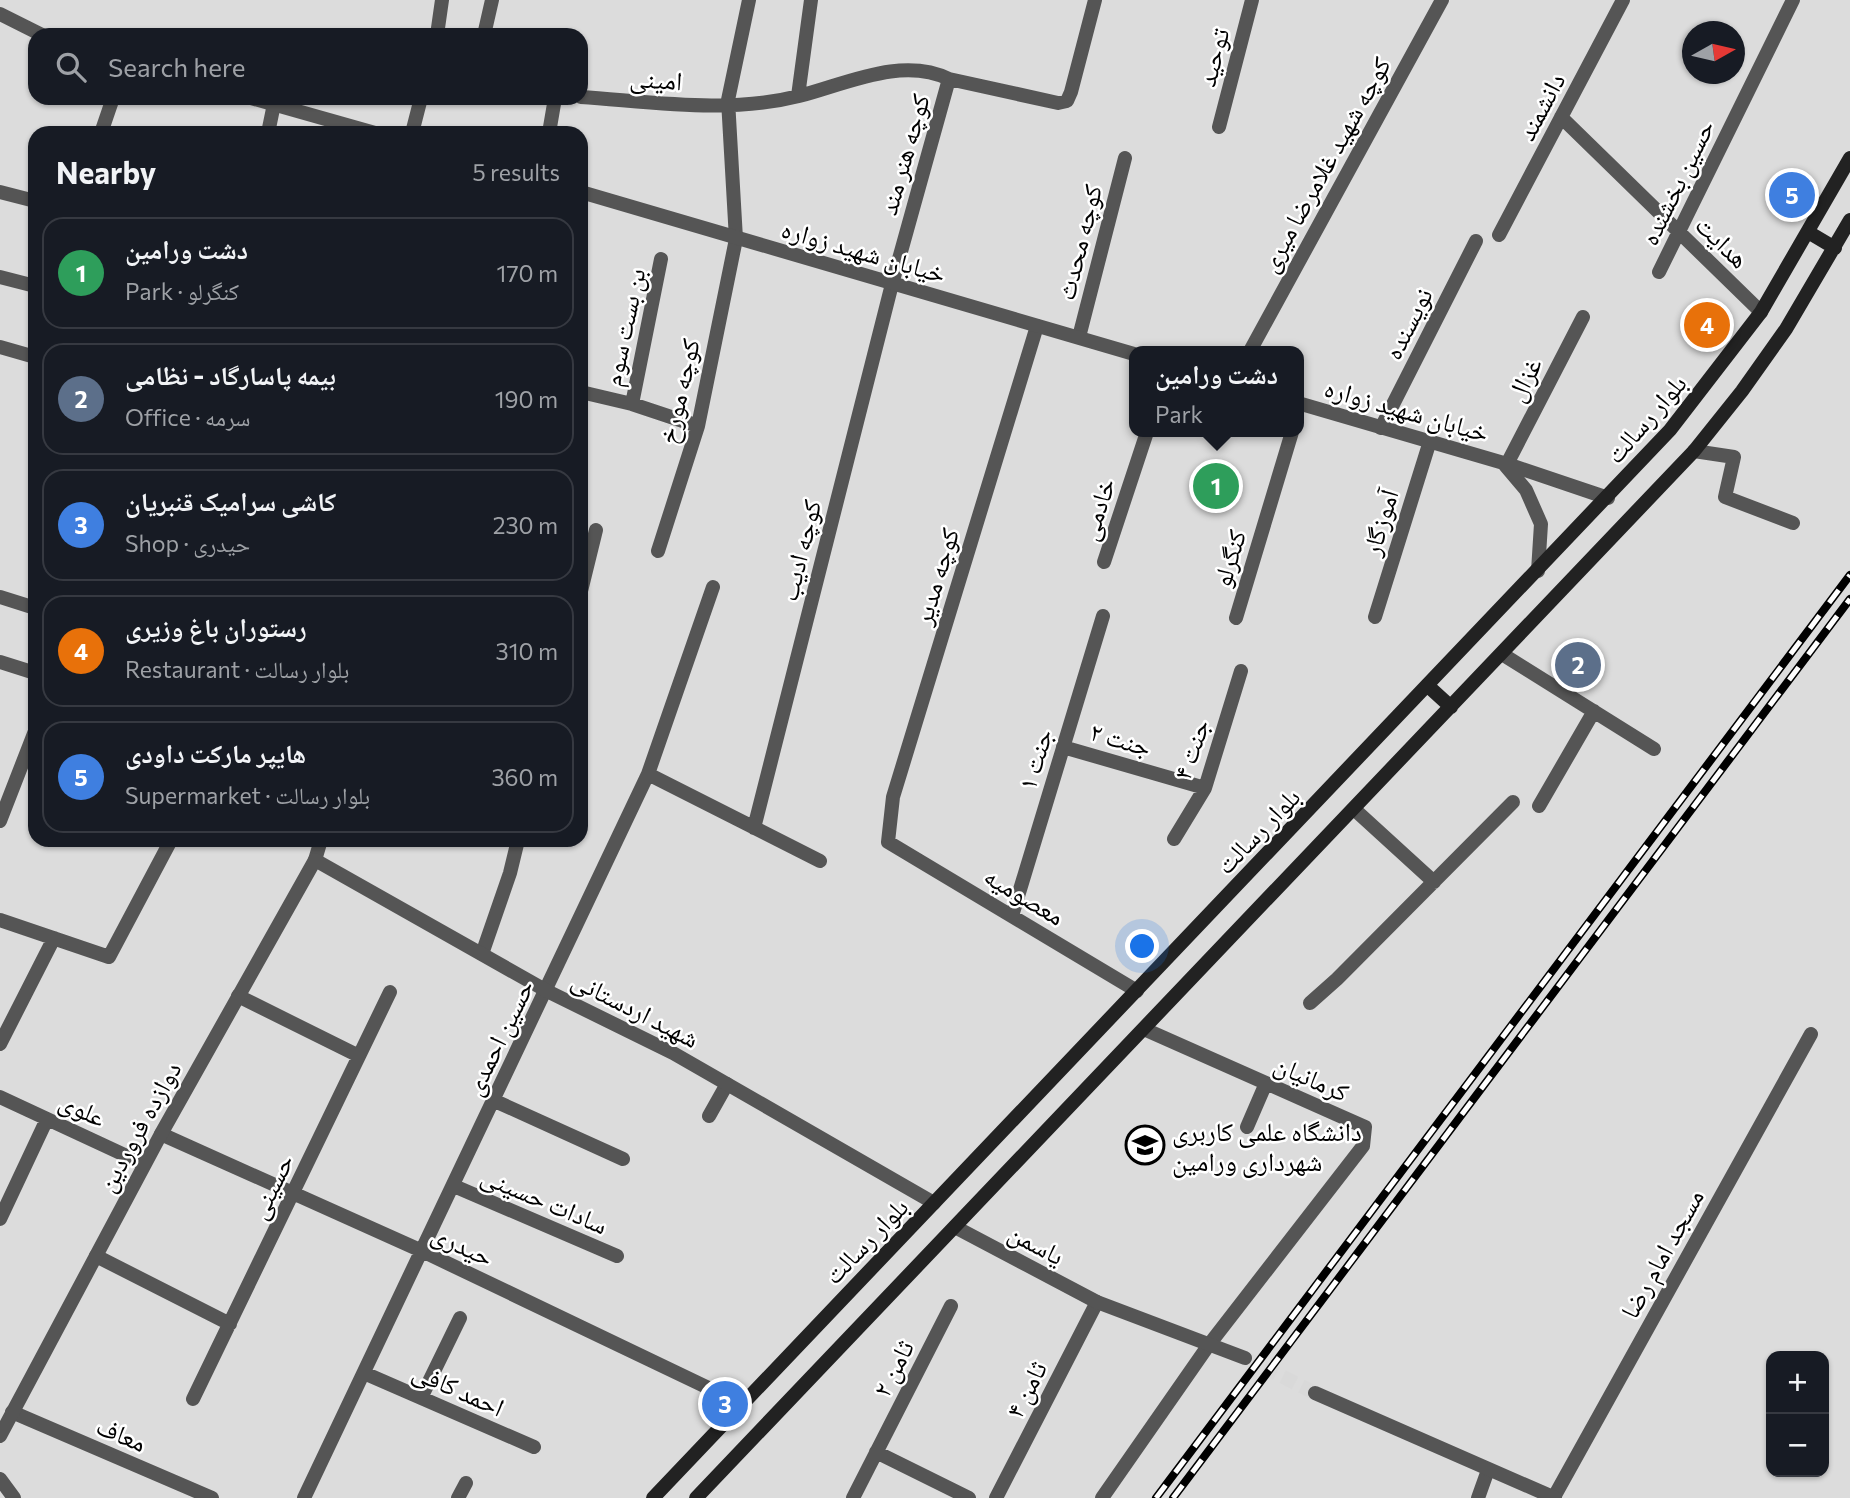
<!DOCTYPE html>
<html lang="en">
<head>
<meta charset="utf-8">
<style>
  body { margin:0; font-family:Commissioner,"Noto Naskh Arabic",sans-serif; background:#242831; color:#f1f3f6 }
  .controls { position:absolute; right:21px; bottom:21px; display:grid; overflow:hidden; border-radius:14px; box-shadow:0 2px 5px #0004 }
  .controls button { width:63px; height:63px; display:grid; place-items:center; padding:0; border:0; border-bottom:2px solid #363941; background:#171b24; color:#f1f3f6; font:35px sans-serif }
  .compass { position:absolute; left:1682px; top:21px; width:63px; height:63px; border-radius:50%; background:#171b24; box-shadow:0 2px 5px #0004; rotate:82deg }
  .you { position:absolute; left:1143px; top:947px; width:24px; height:24px; margin:-18px; border:5px solid #fff; border-radius:50%; background:#1a73e8; box-shadow:0 0 0 10px #1a73e833 }
  .badge { display:grid; place-items:center; width:46px; height:46px; border-radius:50%; background:#ea580c; color:#fff; font-size:23px; font-weight:700 }
  .pin { position:absolute; translate:-50% -50%; border:4px solid #fff; box-shadow:0 2px 7px #0006 }
  .popup { position:absolute; left:1129px; top:346px; width:175px; height:91px; box-sizing:border-box; display:grid; place-content:center; border-radius:14px; background:#171b24; filter:drop-shadow(0 2px 5px #0005); font-size:23px; white-space:nowrap; color:#9ea1a6 }
  .popup b { font-size:26px; color:#f1f3f6 }
  .popup::after { content:''; position:absolute; left:50%; top:100%; margin-left:-14px; border:14px solid transparent; border-top-color:#171b24 }
  .list { margin:0; padding:0; list-style:none }
  h2 { display:flex; justify-content:space-between; align-items:center; height:91px; margin:0; padding:0 28px; font-size:30px }
  h2 small { font-size:23px; font-weight:400; color:#9ea1a6 }
  .list li { display:grid; grid-template-columns:46px 1fr auto; gap:21px; align-items:center; box-sizing:border-box; height:112px; margin:0 14px 14px; padding:0 14px; border:2px solid #363941; border-radius:21px }
  .list b { display:block; font-size:26px; white-space:nowrap }
  .list p { margin:0; font-size:23px; white-space:nowrap; color:#9ea1a6 }
  .list em { font-size:23px; font-style:normal; color:#9ea1a6 }
  .icon { flex:none; width:38px; height:38px; fill:none; stroke:currentColor; stroke-width:2; stroke-linecap:round; stroke-linejoin:round }
  .map { position:relative; flex:none; width:1850px; height:1498px; overflow:hidden }
  .search { position:absolute; background:#171b24; box-shadow:0 2px 5px #0004; left:28px; top:28px; width:560px; height:77px; display:flex; align-items:center; gap:18px; box-sizing:border-box; padding:0 24px; border-radius:21px; color:#9ea1a6; font-size:26px }
  .panel { position:absolute; background:#171b24; box-shadow:0 2px 5px #0004; left:28px; top:126px; width:560px; height:721px; border-radius:21px }
  .map>svg:first-child { display:block }
  .green { fill:#dcdcdc; fill-rule:evenodd }
  .lines { fill:none; stroke-linecap:round; stroke-linejoin:round }
  .tertiary-tunnel { stroke:#d9d9d9; stroke-width:14; stroke-dasharray:14 7; stroke-linecap:butt }
  .minor { stroke:#555; stroke-width:14 }
  .tertiary { stroke:#555; stroke-width:14 }
  .secondary { stroke:#222; stroke-width:14 }
  .rail-casing { stroke:#000; stroke-width:8 }
  .rail { stroke:#fff; stroke-width:5; stroke-dasharray:16; stroke-linecap:butt }
  .labels { text-anchor:middle; dominant-baseline:central; stroke-width:5; stroke-linejoin:round; paint-order:stroke }
  .street-label { font-size:26px; fill:#000; stroke:#fff }
  .poi-label { font-size:26px; fill:#000; stroke:#fff; text-anchor:start }
</style>
</head>
<body>
<div class="map">
<svg width="1850" height="1498" viewBox="0 0 1850 1498">
  <rect width="100%" height="100%" fill="#fff"/>
  <path class="green" d="M0,0H1850V1498H0ZM1692,32H1734V74H1692ZM35,35H581V98H35ZM35,133H581V840H35ZM1134,351H1298V432H1134ZM1771,1356H1824V1472H1771Z"/>
  <g class="lines">
    <path class="tertiary-tunnel" d="M1245,1358L1315,1393"/>
    <path class="minor" d="M437,35L442,0
      M484,35L492,0
      M798,96L811,0
      M581,97C654,102 728,114 799,96C846,84 902,56 949,79L1058,103L1067,101L1071,92L1095,0
      M1561,117L1761,312
      M1219,127L1252,0
      M101,133L113,98
      M268,133L274,104
      M412,133L421,98
      M549,133L555,98
      M0,192L35,201
      M1499,235L1623,0
      M1659,272L1793,0
      M0,277L35,286
      M1037,326L893,797L888,842L1137,991
      M1079,337L1125,158
      M0,347L35,357
      M1250,351L1442,0
      M581,392L632,404L698,426
      M632,404L661,259
      M1381,428L1476,241
      M1694,451L1734,457L1725,497L1793,523
      M1507,464L1583,317
      M658,551L698,426L736,239L728,100L749,0
      M1104,562L1147,432
      M581,591L596,530
      M0,597L35,608
      M1375,617L1430,441
      M1236,618L1292,432
      M1502,654L1654,749
      M0,662L35,673
      M1063,747L1205,788
      M648,774L820,861
      M1539,806L1594,711
      M1354,809L1434,882
      M0,821L35,731
      M754,828L892,284L949,79
      M1174,839L1205,788L1241,671
      M315,860L321,840
      M1012,916L1103,616
      M0,920L109,957L170,842
      M482,954L510,873L518,840
      M238,996L359,1056
      M1310,1003L1337,979L1513,802
      M0,1044L54,938
      M0,1097L144,1164
      M495,1101L623,1159
      M709,1116L727,1084
      M1247,1127L1266,1083
      M161,1134L422,1251L742,1404
      M454,1186L617,1256
      M0,1219L47,1119
      M96,1256L230,1324
      M364,1373L534,1447
      M421,1398L460,1318
      M193,1399L390,992
      M12,1412L212,1498
      M876,1452L969,1498
      M0,1479L14,1498
      M1554,1497L1811,1034
      M304,1498L648,774L713,587
      M458,1498L466,1483
      M853,1498L951,1306
      M996,1498L1097,1302
      M1102,1498L1208,1346L1363,1146L1365,1127L1144,1029
      M1478,1498L1488,1470"/>
    <path class="tertiary" d="M0,14L42,35
      M251,98L375,133
      M581,192L1134,354
      M1298,403L1507,464L1608,498
      M1504,464L1526,490L1541,524L1538,571
      M955,1227L1097,1302L1245,1358
      M1315,1393L1555,1498
      M0,1436L161,1134L315,860L547,991L673,1053L934,1203"/>
    <path class="secondary" d="M1808,232L1835,248
      M1428,686L1451,707
      M653,1498L1670,430L1761,312L1850,158
      M696,1498L1694,451L1742,391L1786,329L1850,220"/>
    <defs>
      <path id="rail" d="M1156,1498L1850,575
        M1173,1498L1850,599"/>
    </defs>
    <use href="#rail" class="rail-casing"/>
    <use href="#rail" class="rail"/>
  </g>
  <defs>
    <symbol id="university-ring" viewBox="-11 -11 22 22"><circle r="9.5" fill="#fff" stroke="#000" stroke-width="1.5"/><path d="M0-5L7-2L0 1L-7-2ZM-4 1L0 2.5L4 1V4Q0 6-4 4Z" fill="#000"/></symbol>
  </defs>
  <g fill-rule="evenodd">
    <use href="#university-ring" x="1123" y="1123" width="44" height="44"/>
  </g>
  <g class="labels">
    <g class="street-label">
      <text transform="translate(1212 57) rotate(-75)">توحید</text>
      <text transform="translate(656 78) rotate(4)">امینی</text>
      <text transform="translate(1540 106) rotate(-62)">دانشمند</text>
      <text transform="translate(903 154) rotate(-74)">کوچه هنر مند</text>
      <text transform="translate(1324 164) rotate(-61)">کوچه شهید غلامرضا میری</text>
      <text transform="translate(1676 182) rotate(-64)">حسین بخشنده</text>
      <text transform="translate(1723 241) rotate(44)">هدایت</text>
      <text transform="translate(1078 242) rotate(-76)">کوچه محدث</text>
      <text transform="translate(864 250) rotate(16)">خیابان شهید زواره</text>
      <text transform="translate(1407 323) rotate(-63)">نویسنده</text>
      <text transform="translate(623 327) rotate(-78)">بن بست سوم</text>
      <text transform="translate(1523 379) rotate(-63)">غزال</text>
      <text transform="translate(678 391) rotate(-77)">کوچه مورخ</text>
      <text transform="translate(1407 409) rotate(16)">خیابان شهید زواره</text>
      <text transform="translate(1645 418) rotate(-49)">بلوار رسالت</text>
      <text transform="translate(1096 509) rotate(-72)">خادمی</text>
      <text transform="translate(1379 522) rotate(-73)">آموزگار</text>
      <text transform="translate(799 550) rotate(-76)">کوچه ادیب</text>
      <text transform="translate(1228 558) rotate(-73)">کنگرلو</text>
      <text transform="translate(935 576) rotate(-73)">کوچه مدیر</text>
      <text transform="translate(1121 738) rotate(16)">جنت ۲</text>
      <text transform="translate(1190 749) rotate(-71)">جنت ۴</text>
      <text transform="translate(1034 759) rotate(-73)">جنت ۱</text>
      <text transform="translate(1257 830) rotate(-46)">بلوار رسالت</text>
      <text transform="translate(1025 895) rotate(31)">معصومیه</text>
      <text transform="translate(636 1008) rotate(27)">شهید اردستانی</text>
      <text transform="translate(498 1037) rotate(-64)">حسین احمدی</text>
      <text transform="translate(1312 1077) rotate(24)">کرمانیان</text>
      <text transform="translate(83 1108) rotate(25)">علوی</text>
      <text transform="translate(138 1126) rotate(-61)">دوازده فروردین</text>
      <text transform="translate(270 1186) rotate(-64)">حسینی</text>
      <text transform="translate(545 1199) rotate(23)">سادات حسینی</text>
      <text transform="translate(865 1240) rotate(-46)">بلوار رسالت</text>
      <text transform="translate(1037 1243) rotate(28)">یاسمن</text>
      <text transform="translate(463 1244) rotate(25)">حیدری</text>
      <text transform="translate(1661 1253) rotate(-61)">مسجد امام رضا</text>
      <text transform="translate(892 1368) rotate(-63)">ثامن ۲</text>
      <text transform="translate(459 1388) rotate(24)">احمد کافی</text>
      <text transform="translate(1025 1389) rotate(-63)">ثامن ۴</text>
      <text transform="translate(122 1433) rotate(23)">معاف</text>
    </g>
    <g class="poi-label">
      <text x="1172" y="1130">دانشگاه علمی کاربری<tspan x="1172" dy="30">شهرداری ورامین</tspan></text>
    </g>
  </g>
</svg>
<div class="controls">
<button>+</button>
<button>−</button>
</div>
<svg class="compass" viewBox="-18 -18 36 36"><path d="M0-13l5 13h-10z" fill="#e53935"/><path d="M0 13l5-13h-10z" fill="#9ea1a6"/></svg>
<div class="you"></div>
<div class="pin badge" style="left:1216px;top:486px;background:#2e9e5b">1</div>
<div class="popup"><b>دشت ورامین</b>Park</div>
<div class="pin badge" style="left:1578px;top:665px;background:#5c6f8a">2</div>
<div class="pin badge" style="left:725px;top:1404px;background:#3f7fe0">3</div>
<div class="pin badge" style="left:1707px;top:325px;background:#e8710a">4</div>
<div class="pin badge" style="left:1792px;top:195px;background:#3f7fe0">5</div>
<div class="search"><svg class="icon" aria-label="search" viewBox="0 0 24 24"><circle cx="10" cy="10" r="6"/><path d="M15 15l6 6"/></svg>Search here</div>
<section class="panel">
<h2>Nearby<small>5 results</small></h2>
<ul class="list">
<li><span class="badge" style="background:#2e9e5b">1</span><div><b>دشت ورامین</b><p>Park · کنگرلو</p></div><em>170 m</em></li>
<li><span class="badge" style="background:#5c6f8a">2</span><div><b>بیمه پاسارگاد - نظامی</b><p>Office · سرمه</p></div><em>190 m</em></li>
<li><span class="badge" style="background:#3f7fe0">3</span><div><b>کاشی سرامیک قنبریان</b><p>Shop · حیدری</p></div><em>230 m</em></li>
<li><span class="badge" style="background:#e8710a">4</span><div><b>رستوران باغ وزیری</b><p>Restaurant · بلوار رسالت</p></div><em>310 m</em></li>
<li><span class="badge" style="background:#3f7fe0">5</span><div><b>هایپر مارکت داودی</b><p>Supermarket · بلوار رسالت</p></div><em>360 m</em></li>
</ul>
</section>
</div>
</body>
</html>
